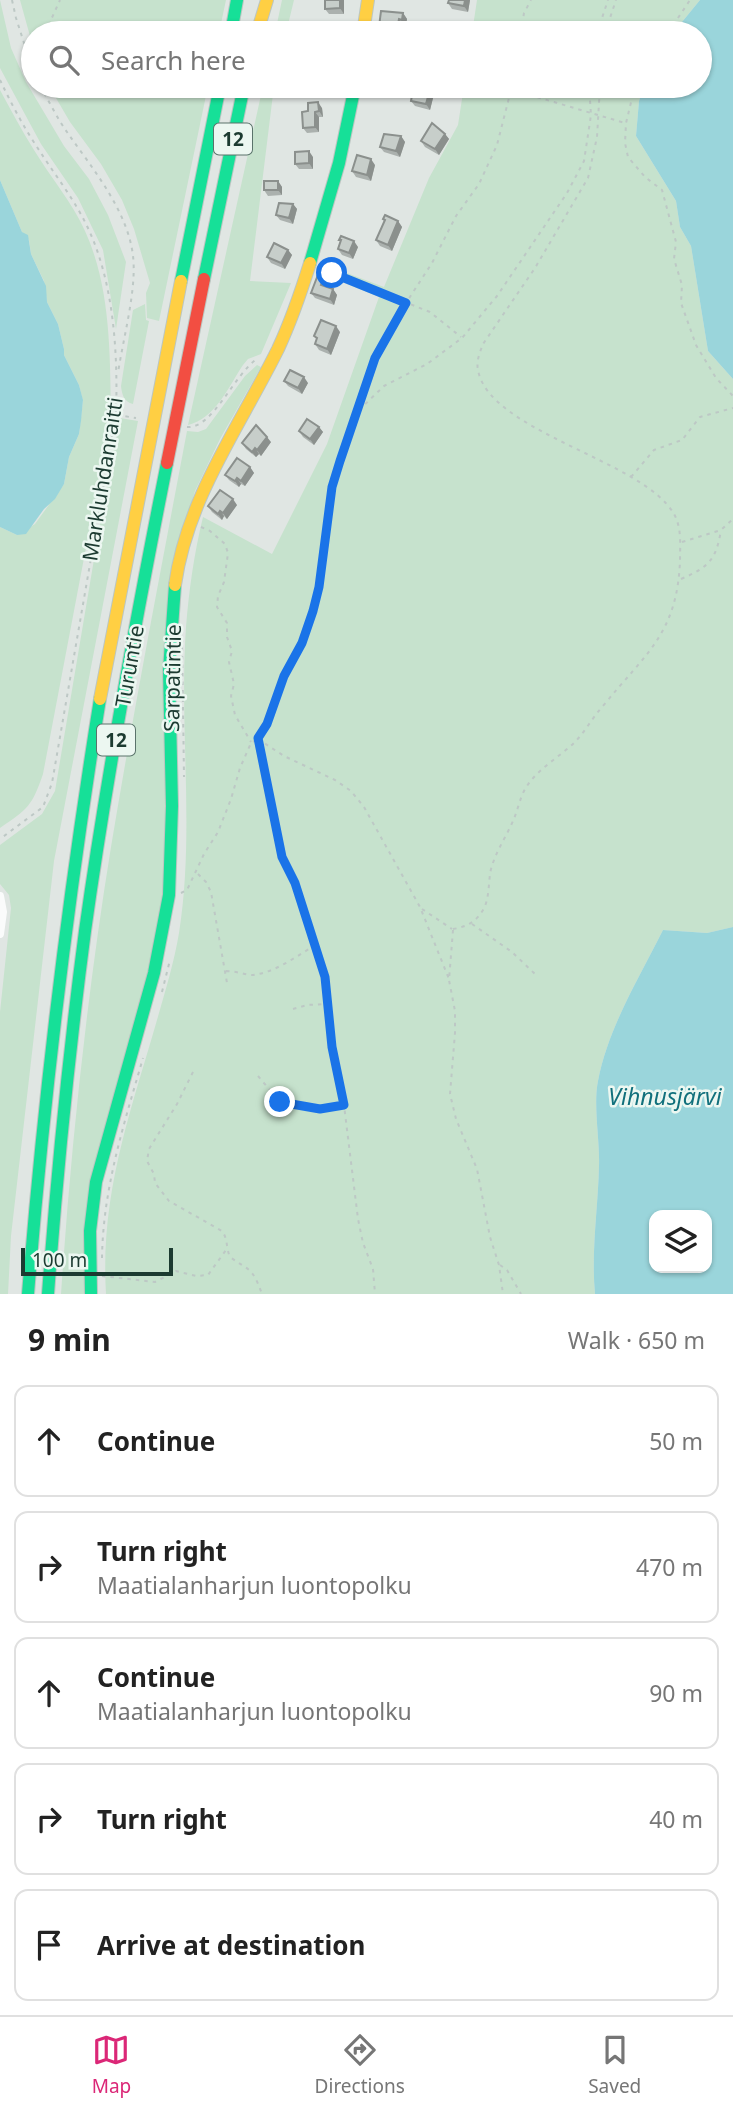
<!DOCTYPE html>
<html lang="en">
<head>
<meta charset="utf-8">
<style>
  body { margin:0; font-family:"Noto Sans",sans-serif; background:#f6f6f6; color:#222 }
  .controls { position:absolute; right:21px; bottom:21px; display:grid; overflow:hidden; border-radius:14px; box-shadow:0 2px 5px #0004 }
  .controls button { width:63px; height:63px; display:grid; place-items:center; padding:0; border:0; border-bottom:2px solid #e0e0e0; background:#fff; color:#222; font:35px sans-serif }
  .scale { position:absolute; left:21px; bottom:18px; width:152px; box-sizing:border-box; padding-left:7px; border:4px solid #1c3b31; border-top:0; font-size:19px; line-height:24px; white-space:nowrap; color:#1c3b31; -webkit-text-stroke:5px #ecf7f1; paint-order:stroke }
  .stop { position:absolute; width:21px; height:21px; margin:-16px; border:5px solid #1a73e8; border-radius:50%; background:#fff }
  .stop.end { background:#1a73e8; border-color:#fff; box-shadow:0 2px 7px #0008 }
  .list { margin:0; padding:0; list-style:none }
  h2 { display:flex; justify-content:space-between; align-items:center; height:91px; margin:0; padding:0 28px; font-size:30px }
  h2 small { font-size:23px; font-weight:400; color:#767676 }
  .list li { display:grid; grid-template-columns:46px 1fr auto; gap:21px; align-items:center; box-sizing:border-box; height:112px; margin:0 14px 14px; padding:0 14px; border:2px solid #e0e0e0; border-radius:14px }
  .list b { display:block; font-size:26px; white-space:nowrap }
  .list p { margin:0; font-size:23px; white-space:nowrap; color:#767676 }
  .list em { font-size:23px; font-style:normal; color:#767676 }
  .icon { flex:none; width:38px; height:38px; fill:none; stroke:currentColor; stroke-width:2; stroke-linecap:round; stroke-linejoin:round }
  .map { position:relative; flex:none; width:733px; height:1294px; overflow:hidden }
  .search { position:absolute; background:#fff; box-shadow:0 2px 5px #0004; left:21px; right:21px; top:21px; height:77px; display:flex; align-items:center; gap:18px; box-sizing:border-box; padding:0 24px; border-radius:38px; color:#767676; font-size:26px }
  .sheet { height:721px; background:#fff }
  nav { display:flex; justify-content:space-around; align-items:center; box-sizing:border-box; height:98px; border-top:2px solid #e0e0e0; background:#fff; font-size:19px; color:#767676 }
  nav a { display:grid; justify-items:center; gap:4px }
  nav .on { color:#db2777 }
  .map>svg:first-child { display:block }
  .green { fill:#c6e2cd }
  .water { fill:#9ad5db; fill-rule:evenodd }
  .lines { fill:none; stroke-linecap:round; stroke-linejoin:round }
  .fast-casing { stroke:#bbc6c1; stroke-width:14 }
  .slow-casing { stroke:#bbc6c1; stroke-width:14 }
  .jam-casing { stroke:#bbc6c1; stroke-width:14 }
  .path { stroke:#bdc8c5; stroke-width:2; stroke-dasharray:3.5 5; stroke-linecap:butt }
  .street { stroke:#fafbfb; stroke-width:8 }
  .fast { stroke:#16e098; stroke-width:12 }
  .slow { stroke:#ffcf43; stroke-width:12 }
  .jam { stroke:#f24e42; stroke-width:12 }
  .wall { fill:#abb1ae }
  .shaded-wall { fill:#8b908d }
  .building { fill:#c7ceca; stroke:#8b908d; stroke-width:2 }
  .route { stroke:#1a73e8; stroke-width:9 }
  .labels { text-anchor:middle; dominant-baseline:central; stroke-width:5; stroke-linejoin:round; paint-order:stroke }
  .shield { fill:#ecf7f1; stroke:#5a736b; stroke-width:2 }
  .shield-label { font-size:19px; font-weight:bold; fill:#1c3b31 }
  .street-label { font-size:21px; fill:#1c3b31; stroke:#ecf7f1 }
  .water-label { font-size:23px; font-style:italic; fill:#11707c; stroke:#ecf7f1 }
</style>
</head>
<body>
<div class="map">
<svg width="733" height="1294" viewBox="0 0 733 1294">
  <rect width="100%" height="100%" fill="#e0e6e3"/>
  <path class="green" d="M0,0L11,48L26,82L64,146L89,179L108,215L126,262L116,329L103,250L78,198L41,144L0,68Z
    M20,0H226L219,33H33V47Z
    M282,0H294L286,33H275Z
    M477,0H700L673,33H472Z
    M49,86H208L159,321L147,318L146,293L150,283L134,229L122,200L101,164L70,122Z
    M263,86H274L250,281L291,283L261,354L248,359L243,365C229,386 215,419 188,425Z
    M464,86H644L639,101L636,136L676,201L680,227L691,246L708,351L733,379V927L707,933L663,930C639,978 608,1028 598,1081C593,1105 600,1141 599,1166C598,1209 591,1251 595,1294H106C100,1194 130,1114 157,1020C165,992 174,963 179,933C195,832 179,729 186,627C189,590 194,554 203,517L272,554L327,444L379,297L320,273L323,264L384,287L429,178L458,125Z
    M0,90C11,110 22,131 34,150C51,178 72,202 85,231C111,288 110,355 111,416L43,774C32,806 28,809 0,828V527L17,535L35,524L64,484L69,457L79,434L83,401L79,385L64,355V349L58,324L47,302L44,281L31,254L29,240L22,232L0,180Z
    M145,304L146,320L149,321L133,404C124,402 122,395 121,386L133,310Z
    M257,365L261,367L220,439L195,491L179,543L167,782L165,878L160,921L152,964L109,1113L86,1294H61C71,1145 87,995 111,847C134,708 161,569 187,431L198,432L206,429L245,376Z
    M120,418L138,421L54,861L11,1236L8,1294H0V1012L11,908L9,895L0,884V845L42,814L55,791L105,494Z"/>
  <path class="water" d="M700,0H733V379L708,351L691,246L680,227L676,201L636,136L639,101L644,86H700V33H673Z
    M0,180L22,232L28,235L31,254L46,286L47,302L58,324L64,349V355L79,385L83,400L81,421L79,434L69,457L64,484L55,499L44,509L26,534L17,535L0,527Z
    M733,927V1294H595C591,1251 598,1209 599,1166C600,1141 593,1105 598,1081C608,1028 639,978 663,930L707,933ZM707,1215V1268H654V1215Z"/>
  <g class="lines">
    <defs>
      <path id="fast" d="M231,33L237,0
        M310,263L339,163L355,86
        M204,279L244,86
        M181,281L220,86
        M28,1294C44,1095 68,897 100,699
        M48,1294C57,1173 69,1052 85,931C107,774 136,618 167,463
        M91,1294L90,1231L96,1182L154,973L169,895L172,806L169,670L175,585"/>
      <path id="slow" d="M257,33L267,0
        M363,33L368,0
        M175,585C187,498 240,426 278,349C291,321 301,292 310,263
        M100,699L181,281"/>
      <path id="jam" d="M167,463L204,279"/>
    </defs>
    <use href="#fast" class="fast-casing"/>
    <use href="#slow" class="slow-casing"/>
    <use href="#jam" class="jam-casing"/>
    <path class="path" d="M12,0L16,18L33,71
      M45,33L60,0
      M521,33L524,13L531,0
      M597,33L608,0
      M605,33L616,0
      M658,33L674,24L690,0
      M27,53L33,50
      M0,80C11,103 24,128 39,150C55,175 74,199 87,226C114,282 118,353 116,414L52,783L43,807L0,839
      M40,86C49,101 57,118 67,132C92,168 128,211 133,256C137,289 123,339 118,373
      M635,86L626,123L625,143L628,157L645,177L662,190L676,242L674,259L682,285L681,303L696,345L716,378L733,396
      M513,90L625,123
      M332,273L430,312L461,337
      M359,410L384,386L427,364L462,338L497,296L567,193L584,161L591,115L589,86
      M117,415L136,418
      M187,427C213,429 234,374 258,358
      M631,477L654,450L682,440L700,417L733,408
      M201,527L210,531L225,544L228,553L224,582L218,596L217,607L227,623V637L232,651L229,662L234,684L231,696L235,715L251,742
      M682,542L721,530L733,519
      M681,579C709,567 716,560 721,530
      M182,639L184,777
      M258,739L284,756L335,780L351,791L364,807L420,907L449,979
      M258,740L282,857L295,883L325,977L326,1004L344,1105L358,1219L363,1243L373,1269L375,1294
      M198,874L206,882L211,892L227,983
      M181,893L187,890L204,854L218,832L231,799L240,768L251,743L258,739L267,724L284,676L302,643L319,587L332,487L375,358L406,303L432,263L456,216L479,184L497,145L512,86
      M422,909L452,929
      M472,924L512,952L536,975
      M453,929C466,927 476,922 483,910C490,898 488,882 491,869C496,851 506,837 513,821C518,810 520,796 527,786C538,769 559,757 574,743C585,732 592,718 603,706C646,653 677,634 680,561C680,546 682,528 674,514C643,460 489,432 478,370C476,361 480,352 483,344L535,268L588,178L597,137L600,86
      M453,930L449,980L455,1011V1033L450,1094L456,1119L477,1169L490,1237L499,1265L503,1294
      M226,971C236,971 245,975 253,975C276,972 295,957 314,946
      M162,992L170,960
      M293,1009L307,1005L325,1004
      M193,1072L177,1104L149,1149L147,1161L154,1174L155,1183L169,1201L222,1231C228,1239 226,1248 230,1257C251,1272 252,1267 262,1294
      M258,1076L280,1102L320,1109L343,1106
      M102,1258C103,1188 124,1124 143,1058
      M500,1265L507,1270L521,1294
      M102,1276L155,1282L176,1271L196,1276L208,1275L226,1250"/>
    <path class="street" d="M0,896L3,912L0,934"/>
    <use href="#fast" class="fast"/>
    <use href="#slow" class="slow"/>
    <use href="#jam" class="jam"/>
  </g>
  <path class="wall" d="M344,0V14H329L325,9Z
    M470,0L468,12L452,9L448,3Z
    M403,13L407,19L406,25H403L402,29L392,28L391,33H383L379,27Z
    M317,86H334V88L319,89Z
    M433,98L430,110L415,106L411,101Z
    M322,108L323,117H319V132L307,133L303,128L308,111Z
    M445,134L449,139L439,155L425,147L421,141Z
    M401,136L405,142L400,157L384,152L380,147Z
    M313,157V169H299L295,164Z
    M375,165L371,181L356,177L352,171Z
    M278,181L282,187V195L268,196L264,190Z
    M293,204L297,209L293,224L280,220L276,215Z
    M383,219L398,221L402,227L392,251L380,246L376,240L384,221Z
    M339,240L358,247L353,259L342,255L338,249L341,242Z
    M288,250L292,255L285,269L271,263L267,257Z
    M326,273L330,278L327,287L333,289L337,295L334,305L315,298L311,293Z
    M340,332L331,355L319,350L315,344L317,340L314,336Z
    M284,381L308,383L302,394L288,386Z
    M319,427L323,432L314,445L303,437L299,431Z
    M271,442L261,456L259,454L256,457L246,449L242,443Z
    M250,467L254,473L245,486L241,484L239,487L229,480L225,475Z
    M237,505L227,519L224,516L222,520L212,512L208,506Z"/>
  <path class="shaded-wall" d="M340,0H344V14L340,8Z
    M465,0H470L468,12L464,6Z
    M403,13L407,19L406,25L402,20Z
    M399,19L403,25L402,29L398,24Z
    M388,23L392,28L391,33L387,28Z
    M429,93L433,98L430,110L426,104Z
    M318,102L322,108L323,117L319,111Z
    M315,112L319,117V132L315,127Z
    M445,134L449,139L439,155L435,149Z
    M401,136L405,142L400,157L396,151Z
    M309,151L313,157V169L309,163Z
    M371,159L375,165L371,181L367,175Z
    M278,181L282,187V195L278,190Z
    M293,204L297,209L293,224L289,218Z
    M398,221L402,227L392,251L388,245Z
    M354,241L358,247L353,259L349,253Z
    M288,250L292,255L285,269L281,263Z
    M326,273L330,278L325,291L321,285Z
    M333,289L337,295L334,305L330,299Z
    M336,326L340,332L331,355L327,349Z
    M304,377L308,383L302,394L298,388Z
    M319,427L323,432L314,445L310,439Z
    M267,437L271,442L261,456L257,450Z
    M255,448L259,454L256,457L252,452Z
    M250,467L254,473L245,486L241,481Z
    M237,478L241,484L239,487L235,481Z
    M233,499L237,505L227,519L223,513Z
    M220,511L224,516L222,520L218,514Z"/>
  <path class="building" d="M325,0H340V8L325,9Z
    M449,0H465L464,6L448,3Z
    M381,11L403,13L402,20L399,19L398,24L388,23L387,28L379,27Z
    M332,27V33H318L317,29Z
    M413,89L429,93L426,104L411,101Z
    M318,102L319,111L315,112V127L303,128L302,112L308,111V103Z
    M432,123L445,134L435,149L421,141Z
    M384,134L401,136L396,151L380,147Z
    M309,151V163L295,164V152Z
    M357,155L371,159L367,175L352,171Z
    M264,181H278V190H264Z
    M279,203L293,204L289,218L276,215Z
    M385,215L398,221L388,245L376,240L385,220L383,219Z
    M341,236L354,241L349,253L338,249L341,240H339Z
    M274,243L288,250L281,263L267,257Z
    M319,272L326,273L321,285L333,289L330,299L311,293Z
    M321,320L336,326L327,349L315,344L317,338L314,336Z
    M290,370L304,377L298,388L284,381Z
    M307,419L319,427L310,439L299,431Z
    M256,425L267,437L257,450L255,448L252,452L242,443Z
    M237,458L250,467L241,481L237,478L235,481L225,475Z
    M220,490L233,499L223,513L220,511L218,514L208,506Z"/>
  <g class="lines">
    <path class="route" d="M280,1102L320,1109L344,1105L332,1047L325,977L295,883L282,857L258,738L267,724L284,676L302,643L313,611L319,587L332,487L340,461L375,358L406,303L332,273"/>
  </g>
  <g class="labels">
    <g class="shield">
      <rect x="214" y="123.5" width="38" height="31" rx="5"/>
      <rect x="97" y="724.5" width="38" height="31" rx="5"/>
    </g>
    <g class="shield-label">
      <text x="233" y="139">12</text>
      <text x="116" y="740">12</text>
    </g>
    <g class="street-label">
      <text transform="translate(102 479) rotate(-81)">Markluhdanraitti</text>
      <text transform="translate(129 666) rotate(-80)">Turuntie</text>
      <text transform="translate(172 678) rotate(-89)">Sarpatintie</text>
    </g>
    <g class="water-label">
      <text x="665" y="1096">Vihnusjärvi</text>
    </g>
  </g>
</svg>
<div class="controls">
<button><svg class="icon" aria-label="layers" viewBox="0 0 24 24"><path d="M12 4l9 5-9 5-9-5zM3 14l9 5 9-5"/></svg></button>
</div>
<div class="scale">100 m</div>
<div class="stop" style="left:332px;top:273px"></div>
<div class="stop end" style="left:280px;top:1102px"></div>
<div class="search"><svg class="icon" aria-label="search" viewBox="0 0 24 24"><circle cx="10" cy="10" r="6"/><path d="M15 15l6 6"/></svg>Search here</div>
</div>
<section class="sheet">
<h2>9 min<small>Walk · 650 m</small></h2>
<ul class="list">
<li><svg class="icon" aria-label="ahead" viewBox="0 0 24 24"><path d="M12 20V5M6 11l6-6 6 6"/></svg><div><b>Continue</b></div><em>50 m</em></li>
<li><svg class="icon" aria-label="right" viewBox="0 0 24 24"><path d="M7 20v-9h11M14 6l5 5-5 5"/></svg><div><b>Turn right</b><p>Maatialanharjun luontopolku</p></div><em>470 m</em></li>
<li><svg class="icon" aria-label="ahead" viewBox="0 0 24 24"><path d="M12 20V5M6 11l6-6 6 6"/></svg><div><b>Continue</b><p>Maatialanharjun luontopolku</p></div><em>90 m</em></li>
<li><svg class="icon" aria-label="right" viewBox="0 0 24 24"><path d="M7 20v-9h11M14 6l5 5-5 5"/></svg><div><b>Turn right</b></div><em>40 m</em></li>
<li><svg class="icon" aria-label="arrive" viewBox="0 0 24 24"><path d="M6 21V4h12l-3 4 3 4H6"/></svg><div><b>Arrive at destination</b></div></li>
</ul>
</section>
<nav>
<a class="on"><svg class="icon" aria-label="map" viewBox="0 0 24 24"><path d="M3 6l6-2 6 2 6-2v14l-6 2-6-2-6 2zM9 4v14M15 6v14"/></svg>Map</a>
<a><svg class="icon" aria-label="directions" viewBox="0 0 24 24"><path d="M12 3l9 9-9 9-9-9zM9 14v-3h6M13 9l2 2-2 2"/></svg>Directions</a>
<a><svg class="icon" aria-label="saved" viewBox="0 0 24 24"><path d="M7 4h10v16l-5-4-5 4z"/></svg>Saved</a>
</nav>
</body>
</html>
